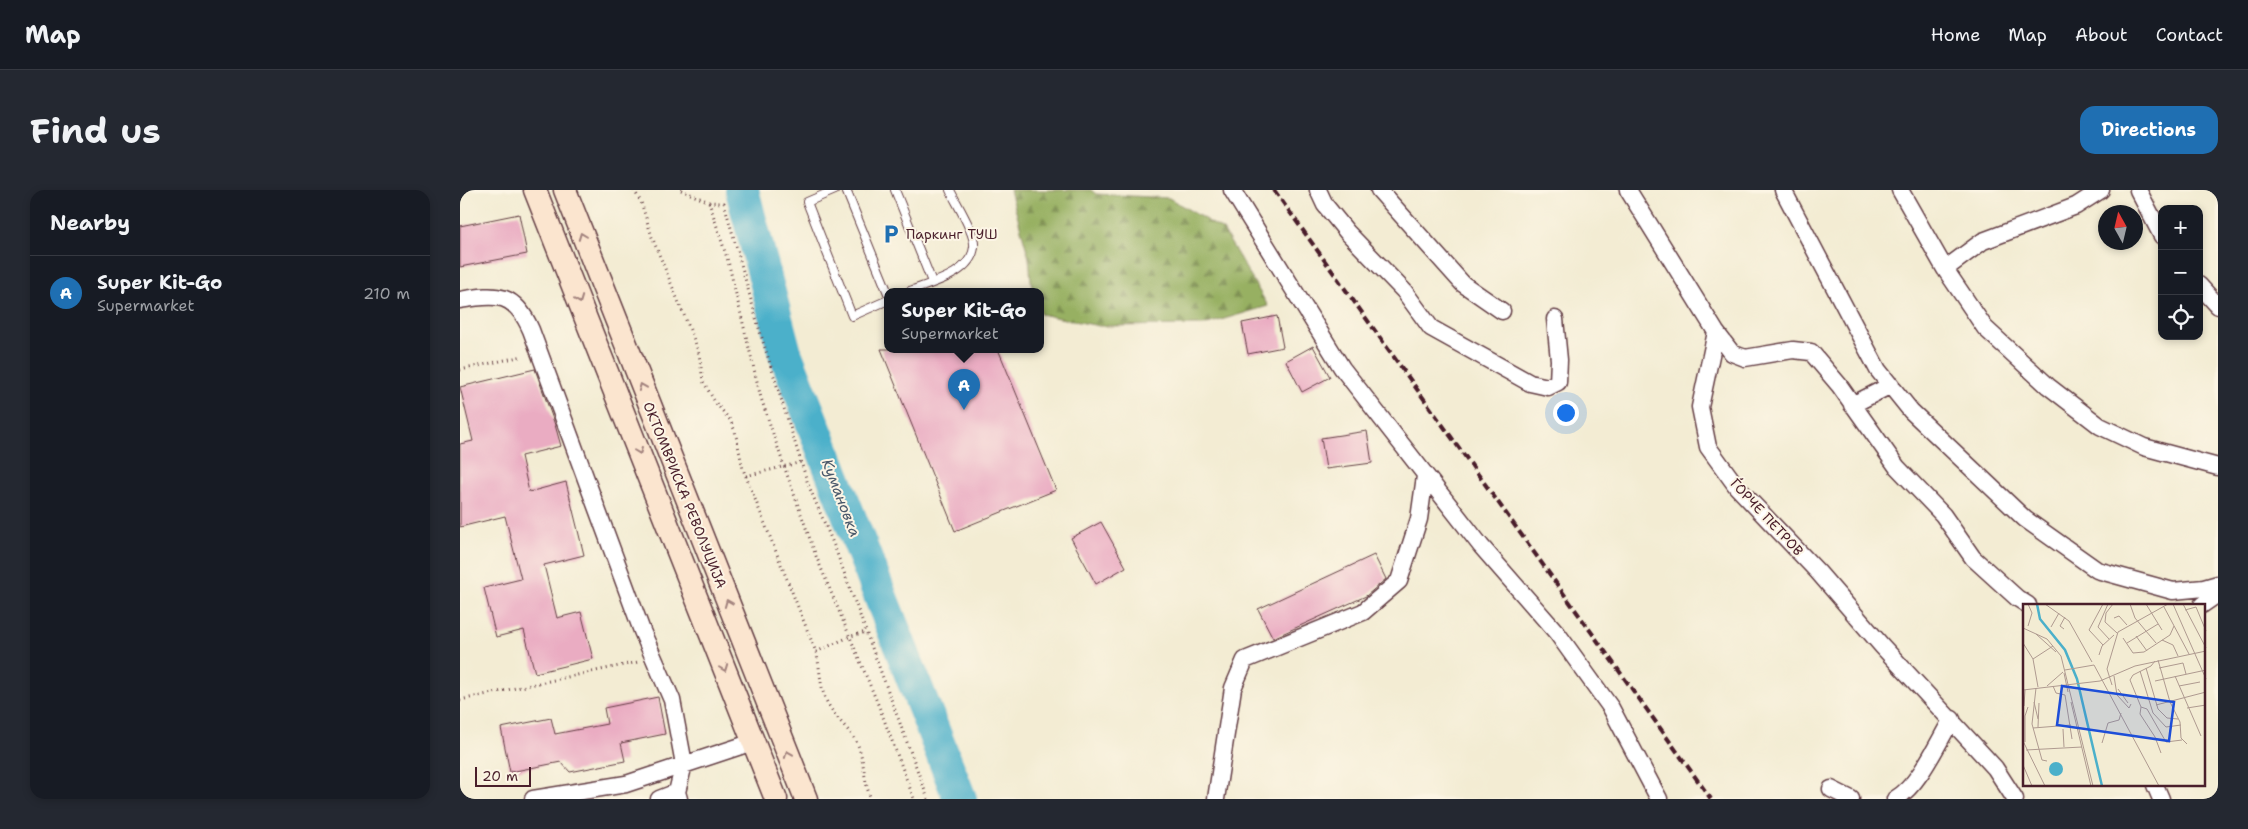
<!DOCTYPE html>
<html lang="en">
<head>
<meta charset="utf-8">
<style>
  body { margin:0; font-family:"Shantell Sans",sans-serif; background:#242831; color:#f1f3f6 }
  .controls { position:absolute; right:15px; top:15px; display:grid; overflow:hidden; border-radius:10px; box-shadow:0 2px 8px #0003 }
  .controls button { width:45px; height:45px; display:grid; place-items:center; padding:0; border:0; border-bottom:1px solid #363941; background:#171b24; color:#f1f3f6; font:25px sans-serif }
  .compass { position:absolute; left:1638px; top:15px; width:45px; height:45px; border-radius:50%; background:#171b24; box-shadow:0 2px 8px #0003; rotate:352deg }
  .scale { position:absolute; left:15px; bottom:12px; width:56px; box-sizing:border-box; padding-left:5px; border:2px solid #4a1f2b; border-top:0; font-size:14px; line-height:18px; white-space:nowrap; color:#4a1f2b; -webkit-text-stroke:4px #fcf5e5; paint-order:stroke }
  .you { position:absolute; left:1105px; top:222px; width:18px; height:18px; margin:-12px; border:4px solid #fff; border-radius:50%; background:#1a73e8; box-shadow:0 0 0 8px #1a73e833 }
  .badge { display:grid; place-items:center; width:32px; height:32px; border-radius:50%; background:#1f6fb2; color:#fff; font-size:16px; font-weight:700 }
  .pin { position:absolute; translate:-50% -41px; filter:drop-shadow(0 1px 2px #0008) }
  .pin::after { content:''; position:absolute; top:26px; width:18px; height:15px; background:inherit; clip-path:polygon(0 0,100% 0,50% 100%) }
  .popup { position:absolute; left:424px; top:98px; width:160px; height:65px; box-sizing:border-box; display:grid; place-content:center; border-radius:10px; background:#171b24; filter:drop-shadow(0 1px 4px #0005); font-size:16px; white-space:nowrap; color:#9ea1a6 }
  .popup b { font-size:19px; color:#f1f3f6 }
  .popup::after { content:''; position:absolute; left:50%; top:100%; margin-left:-10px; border:10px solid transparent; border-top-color:#171b24 }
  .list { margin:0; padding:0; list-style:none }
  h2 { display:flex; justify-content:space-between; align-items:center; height:65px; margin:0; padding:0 20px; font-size:21px }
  h2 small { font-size:16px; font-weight:400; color:#9ea1a6 }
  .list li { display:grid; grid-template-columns:32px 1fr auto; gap:15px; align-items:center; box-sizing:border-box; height:75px; padding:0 20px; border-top:1px solid #363941 }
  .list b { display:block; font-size:19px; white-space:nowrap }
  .list p { margin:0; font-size:16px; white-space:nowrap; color:#9ea1a6 }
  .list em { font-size:16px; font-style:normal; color:#9ea1a6 }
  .icon { flex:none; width:28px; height:28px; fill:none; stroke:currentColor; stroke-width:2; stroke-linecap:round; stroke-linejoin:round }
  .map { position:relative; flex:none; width:1758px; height:609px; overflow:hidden; border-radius:15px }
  header { display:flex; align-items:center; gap:30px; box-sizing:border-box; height:70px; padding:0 25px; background:#171b24; border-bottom:1px solid #363941 }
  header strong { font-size:24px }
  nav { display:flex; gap:28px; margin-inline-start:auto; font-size:18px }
  .intro { display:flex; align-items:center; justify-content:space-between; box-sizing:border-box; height:120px; padding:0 30px }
  h1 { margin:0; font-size:35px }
  .button { padding:12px 22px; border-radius:15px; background:#1f6fb2; color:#fff; font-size:18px; font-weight:700 }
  main { display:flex; gap:30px; padding:0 30px }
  aside { flex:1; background:#171b24; border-radius:15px; box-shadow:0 2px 8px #0003 }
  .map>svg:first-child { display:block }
  .forest { fill:url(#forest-firs); stroke:#706846 }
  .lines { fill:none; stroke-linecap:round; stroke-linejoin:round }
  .river { stroke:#4bb0ca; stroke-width:34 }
  .building { fill:#eaacc2 }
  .lane-casing { stroke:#633e44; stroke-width:10 }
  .street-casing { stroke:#633e44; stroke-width:19 }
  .secondary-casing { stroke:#633e44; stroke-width:25 }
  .path { stroke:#633e44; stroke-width:3; stroke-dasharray:1 4; stroke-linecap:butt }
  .lane { stroke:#fff; stroke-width:8 }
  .street { stroke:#fff; stroke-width:16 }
  .secondary { stroke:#fbe5cf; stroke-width:22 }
  .rail { stroke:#4a1f2b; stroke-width:4; stroke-dasharray:8 4; stroke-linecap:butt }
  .oneway { stroke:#a2827d }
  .labels { text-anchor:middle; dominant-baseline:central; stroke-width:4; stroke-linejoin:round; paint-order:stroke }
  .poi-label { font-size:14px; fill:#4a1f2b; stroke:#fcf5e5; text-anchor:start }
  .street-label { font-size:14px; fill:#4a1f2b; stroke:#fcf5e5 }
  .water-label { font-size:15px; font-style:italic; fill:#4a596b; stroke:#fcf5e5 }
  .inset-river { fill:none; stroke:#4bb0ca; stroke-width:2.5 }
  .inset-road { fill:none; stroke:#af9a90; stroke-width:1 }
  .view { fill:#1d4ed8; fill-opacity:0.15; stroke:#1d4ed8; stroke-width:2.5 }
  .inset-edge { fill:none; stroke:#4a1f2b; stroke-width:2.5 }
</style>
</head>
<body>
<header>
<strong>Map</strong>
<nav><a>Home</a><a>Map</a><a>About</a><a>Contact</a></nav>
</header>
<div class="intro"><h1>Find us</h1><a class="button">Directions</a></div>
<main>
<aside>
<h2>Nearby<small></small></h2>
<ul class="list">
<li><span class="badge">A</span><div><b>Super Kit-Go</b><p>Supermarket</p></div><em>210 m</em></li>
</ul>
</aside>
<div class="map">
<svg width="1758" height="609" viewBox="0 0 1758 609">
  <defs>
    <pattern id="forest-firs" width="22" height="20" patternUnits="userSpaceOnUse" patternTransform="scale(1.25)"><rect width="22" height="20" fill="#97b062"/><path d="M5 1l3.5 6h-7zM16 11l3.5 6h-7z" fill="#7d8f51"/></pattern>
  </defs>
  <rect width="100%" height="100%" fill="#fcf5e5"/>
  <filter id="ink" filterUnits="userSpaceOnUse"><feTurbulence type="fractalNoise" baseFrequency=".02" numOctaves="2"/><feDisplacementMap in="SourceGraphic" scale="10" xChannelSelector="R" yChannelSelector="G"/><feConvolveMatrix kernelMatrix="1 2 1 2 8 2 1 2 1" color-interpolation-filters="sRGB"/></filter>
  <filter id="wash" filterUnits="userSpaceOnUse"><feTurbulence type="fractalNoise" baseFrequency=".0096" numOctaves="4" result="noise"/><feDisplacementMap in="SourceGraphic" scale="20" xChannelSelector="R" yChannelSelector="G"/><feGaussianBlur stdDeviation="1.12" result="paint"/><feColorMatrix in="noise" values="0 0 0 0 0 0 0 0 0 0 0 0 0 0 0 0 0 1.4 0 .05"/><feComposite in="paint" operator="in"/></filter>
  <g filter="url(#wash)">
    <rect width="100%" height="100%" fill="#f3ecd3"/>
    <path class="forest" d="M550,0H631L636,4L709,8L763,40L808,116L744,135L639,136L580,124V101H572L569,68Z"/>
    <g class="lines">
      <path class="river" d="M282,0L325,163L500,609"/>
    </g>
    <g id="blocks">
      <path class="building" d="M59,24L67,64L0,77V36Z
        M817,126L823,157L788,164L782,133Z
        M853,156L870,187L842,202L826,171Z
        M421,159H538L596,300L495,341Z
        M75,179L95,235L101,256L61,266L69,302L106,292L124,365L84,375L97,428L121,422L133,469L75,483L64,440L36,447L24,398L61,389L45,326L0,337V254L13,251L0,197Z
        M907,241L912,273L866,279L861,248Z
        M641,332L666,377L636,394L611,348Z
        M914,365L926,389L906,406L813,448L798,419Z
        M198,507L205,544L161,553L165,571L110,582L101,572L50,582L41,538L91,528L95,544L147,534L144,518Z"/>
    </g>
  </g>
  <g filter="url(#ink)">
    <use href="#blocks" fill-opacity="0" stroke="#633e44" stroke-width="1"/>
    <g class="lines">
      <defs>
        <path id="lane" d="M375,0L347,12L392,126L428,110
          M386,0L428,103
          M435,0L472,92
          M450,101C471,93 511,84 514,57C516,44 496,13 490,0"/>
        <path id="street" d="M772,0L882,178L1021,356L1097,443L1151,518L1199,609
          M858,0L865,15L887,42L944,101L971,138L1070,193L1088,197L1098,192L1099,170L1095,129
          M919,0L1003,94L1042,121
          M1168,0L1256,142L1272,163L1285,168L1333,160L1351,162L1379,195L1437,277L1483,325L1513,368L1557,408L1568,415
          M1323,0L1418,180L1451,221L1565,329L1637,380L1713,401L1744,398L1758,394
          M1440,0L1485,79L1525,138L1588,196L1640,236L1684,257L1758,277
          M1678,0L1702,46
          M1485,79L1523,51L1616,16L1641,0
          M1739,95L1758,116
          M0,110C38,103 55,103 71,140L182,441L212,510L224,574L217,602L219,609
          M1256,142L1240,217L1248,257L1277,297L1358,382L1422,456L1535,578L1555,609
          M1392,215L1431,195
          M1742,415L1758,404
          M1695,595L1701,609
          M1371,599L1391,609
          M73,609L166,594L293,552
          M199,609L217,602
          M756,609L773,498L785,470L903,422L939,391L959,329L965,286
          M1435,609C1459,596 1478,552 1492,529"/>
        <path id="secondary" d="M75,0L316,609
          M105,0L346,609"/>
      </defs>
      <use href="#lane" class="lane-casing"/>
      <use href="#street" class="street-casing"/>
      <use href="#secondary" class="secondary-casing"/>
      <path class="path" d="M174,0L181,12L192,47L235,152L239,164L243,191L255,212L270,230L275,241L283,279L356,462C361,479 359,498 368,514C375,528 393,543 397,553C405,571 403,590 411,609
        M221,0L249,12L264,13L300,142L348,294L375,358L468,609
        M249,12L268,71L301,208L324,276L356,366L420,519L454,609
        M0,180L63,166
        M286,286L342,272
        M356,462L391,446L406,442
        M0,510L178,472"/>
      <use href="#lane" class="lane"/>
      <use href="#street" class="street"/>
      <use href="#secondary" class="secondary"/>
      <path class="rail" d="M814,0L1251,609"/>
    </g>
    <defs><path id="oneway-chevron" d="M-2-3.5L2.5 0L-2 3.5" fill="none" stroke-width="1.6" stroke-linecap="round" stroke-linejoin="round" transform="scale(1.25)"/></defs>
    <g class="oneway">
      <use href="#oneway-chevron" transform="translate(122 46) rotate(-111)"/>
      <use href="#oneway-chevron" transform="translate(119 110) rotate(69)"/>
      <use href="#oneway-chevron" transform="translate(182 197) rotate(-112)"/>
      <use href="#oneway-chevron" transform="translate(179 261) rotate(69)"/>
      <use href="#oneway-chevron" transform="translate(268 413) rotate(-112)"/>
      <use href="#oneway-chevron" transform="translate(264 478) rotate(69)"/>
      <use href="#oneway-chevron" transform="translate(328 564) rotate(-112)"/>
    </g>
  </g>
  <defs>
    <symbol id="parking-bare" viewBox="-9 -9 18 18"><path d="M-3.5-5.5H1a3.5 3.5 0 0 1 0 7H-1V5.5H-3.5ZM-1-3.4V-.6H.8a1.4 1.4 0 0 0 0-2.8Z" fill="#1f6fb2" stroke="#fcf5e5" stroke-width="2.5" paint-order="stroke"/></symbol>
  </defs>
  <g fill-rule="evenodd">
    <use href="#parking-bare" x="417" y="30" width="28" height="28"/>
  </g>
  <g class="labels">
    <g class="poi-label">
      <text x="446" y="44">Паркинг ТУШ</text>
    </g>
    <g class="street-label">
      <text transform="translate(225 305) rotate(68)">ОКТОМВРИСКА РЕВОЛУЦИЈА</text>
      <text transform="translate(1307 327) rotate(47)">ЃОРЧЕ ПЕТРОВ</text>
    </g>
    <g class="water-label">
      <text transform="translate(381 308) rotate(69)">Кумановка</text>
    </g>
  </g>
  <g transform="translate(1563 414)">
    <rect width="182" height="182" fill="#f3ecd3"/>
    <path d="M26 165a7 7 0 1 1 14 0a7 7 0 1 1-14 0Z" fill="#4bb0ca"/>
    <path class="inset-river" d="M14,0L17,15L42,46L54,75L79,182"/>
    <path class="inset-road" d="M22,0L46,17L69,58M85,0L75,23L86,35M90,0L83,9L82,18L94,29M107,0L112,14L133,39M123,0L139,26M150,0L183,75M160,0L183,44M141,3L166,50M162,6L173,3L183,27M91,14L96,12L104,21M5,22L9,9L5,0M28,23L36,9M0,24L24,35L38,52L70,182M41,25L37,22L42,13M13,30L33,48M113,32L124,47M100,34L110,49L121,48L147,31L151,22M139,36L150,41L155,52M0,39L10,55L15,83M104,39L135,20M80,41L66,26L80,0M76,51L79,42L91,31M10,55L30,42M135,56L147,98L157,118L158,134L164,140M132,57L128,62L110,71L107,76L118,103L117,110L132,133L138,149M123,64L135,105L144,114L155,115M136,64L160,59L163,70M42,66L71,61L136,182M117,67L130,109L143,123L158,121M41,69L45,88M91,72L94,91L106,104L108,100M152,72L178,132M132,77L183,66M89,81L84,65L95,28L145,0M24,82L40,68M30,82L33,89L42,91L49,135M156,82L177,78M13,84L9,120L19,156L24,157M95,85L105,99M0,86L77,77L112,62L183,47M11,98L15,115M48,98L68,182M133,101L183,88M1,102L2,86M118,103L124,105L143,138L159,136M164,104L183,101M15,123L16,99M10,124L48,121M40,125L41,143M0,137L22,182M2,138V112L5,103M79,139L85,119L96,116L98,109M3,146L59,143M0,161L9,182"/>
    <path class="view" d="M39,82L151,98L146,137L34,121Z"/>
    <rect width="182" height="182" class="inset-edge"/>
  </g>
</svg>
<div class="controls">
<button>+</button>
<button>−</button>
<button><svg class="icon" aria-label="locate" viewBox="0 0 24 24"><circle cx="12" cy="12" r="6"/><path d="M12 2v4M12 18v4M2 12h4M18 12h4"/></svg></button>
</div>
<svg class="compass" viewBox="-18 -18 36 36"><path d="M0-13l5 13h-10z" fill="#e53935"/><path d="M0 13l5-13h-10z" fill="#9ea1a6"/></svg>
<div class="scale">20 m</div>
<div class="you"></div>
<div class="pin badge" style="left:504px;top:220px">A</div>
<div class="popup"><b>Super Kit-Go</b>Supermarket</div>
</div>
</main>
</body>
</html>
